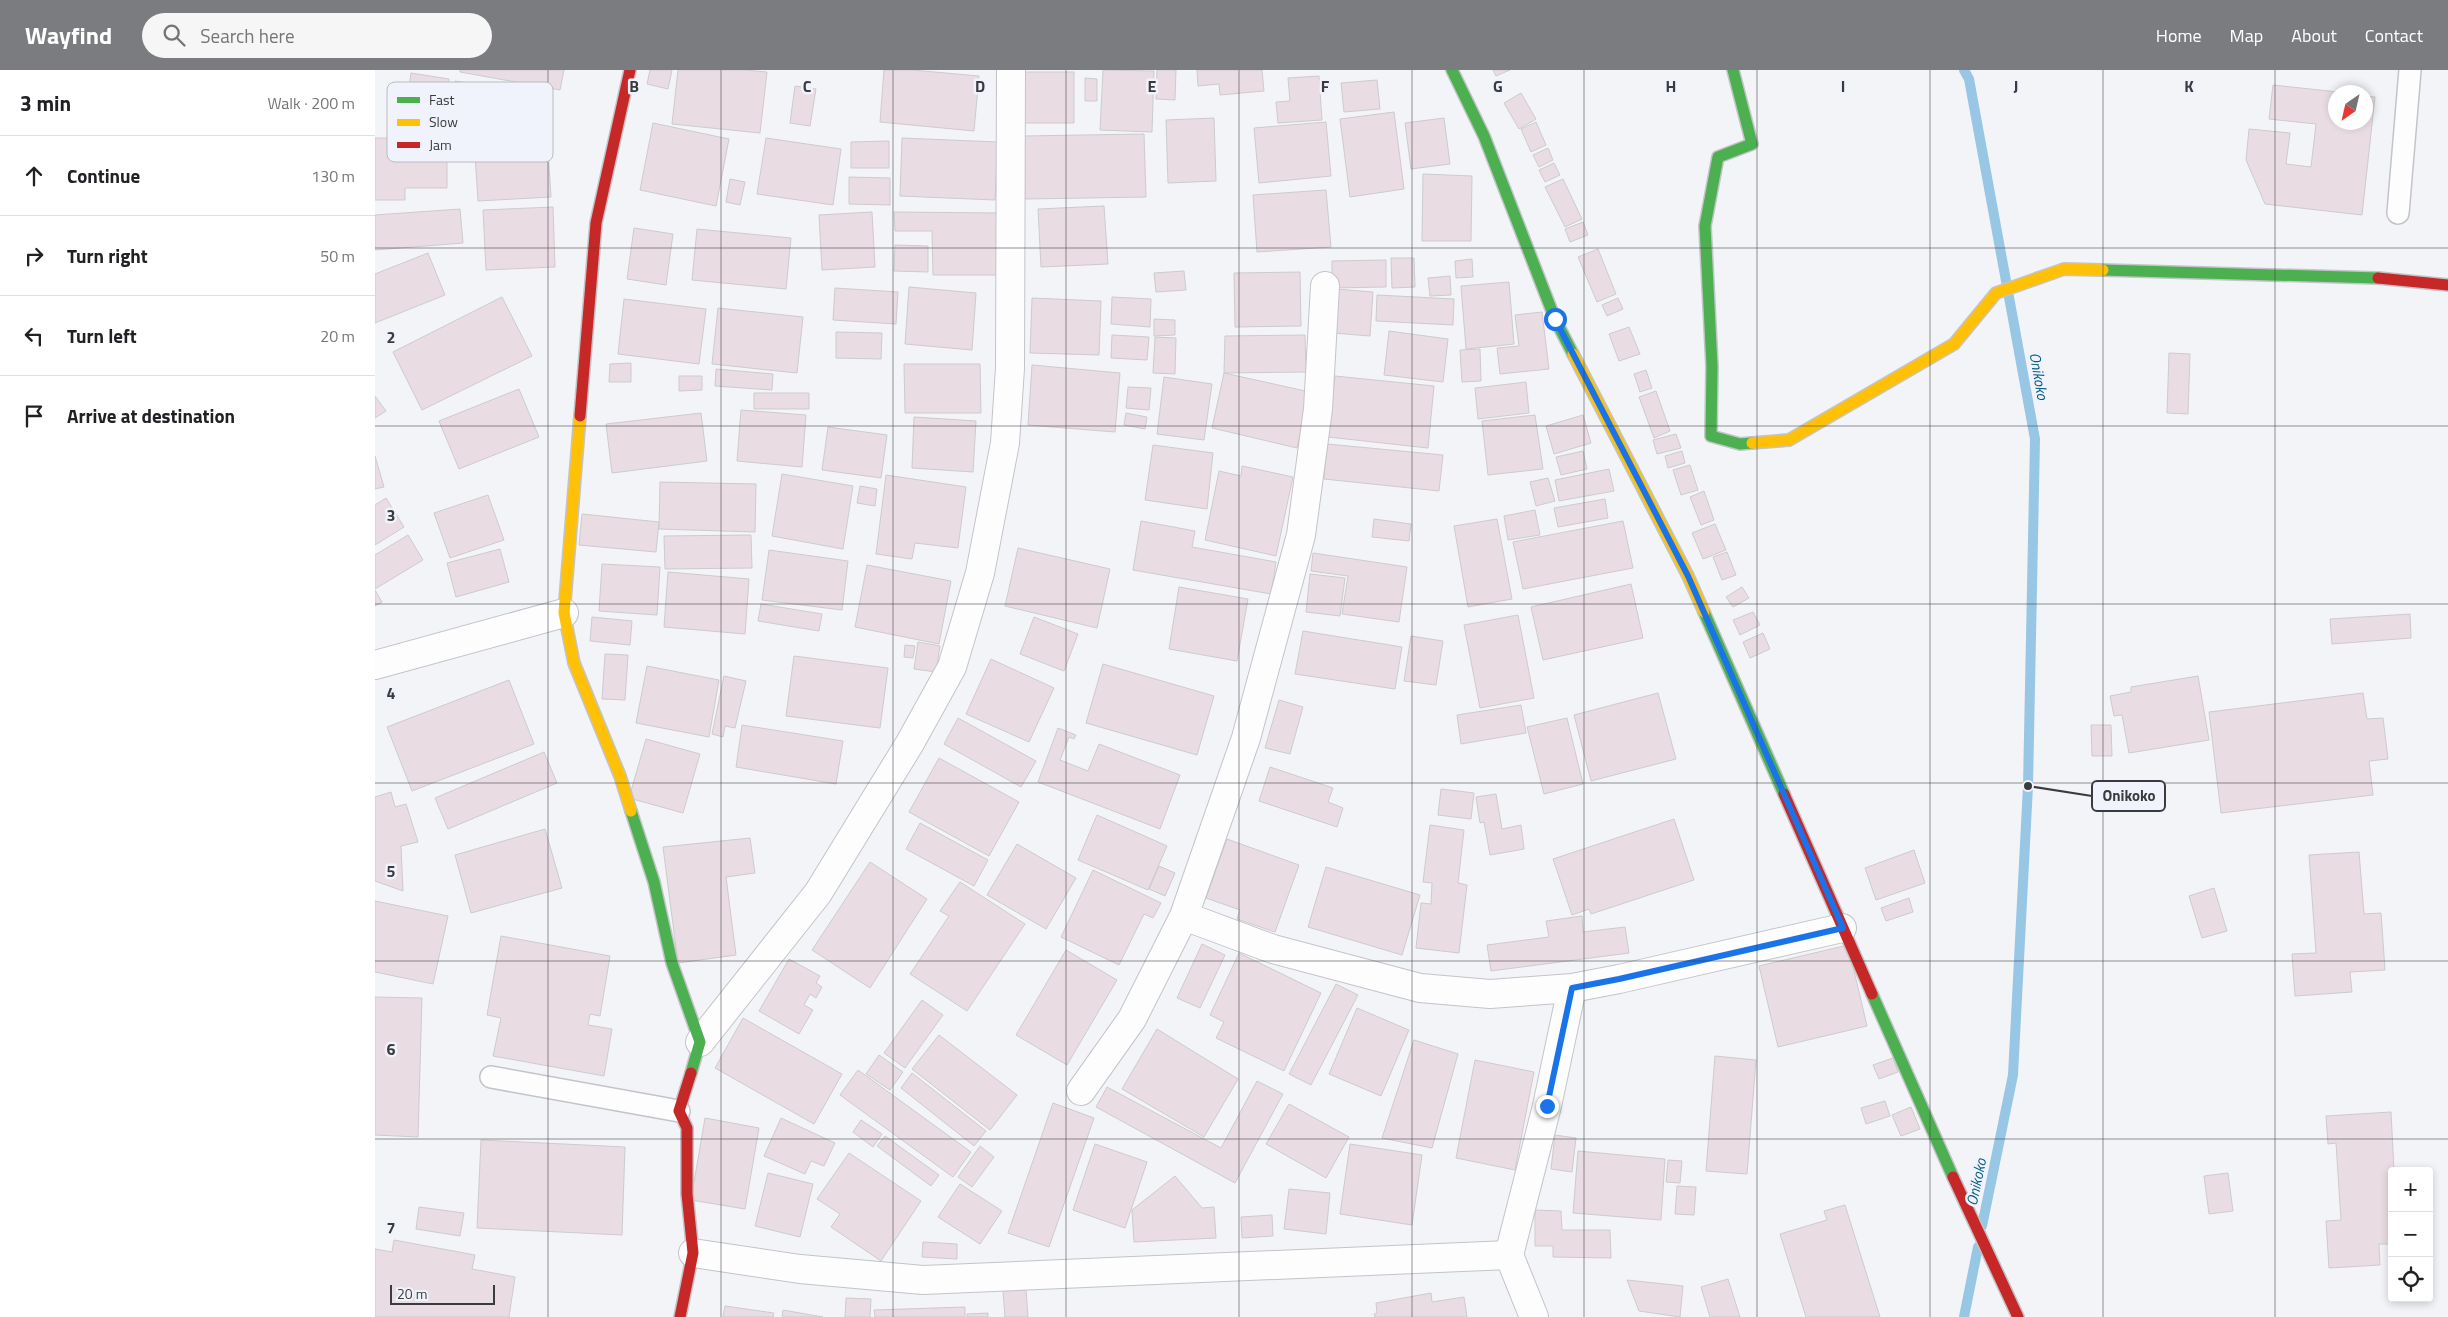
<!DOCTYPE html>
<html lang="en">
<head>
<meta charset="utf-8">
<style>
  body { margin:0; font-family:"Titillium Web",sans-serif; background:#f6f6f6; color:#202124 }
  .controls { position:absolute; right:15px; bottom:15px; display:grid; overflow:hidden; border-radius:5px; box-shadow:0 2px 8px #0003 }
  .controls button { width:45px; height:45px; display:grid; place-items:center; padding:0; border:0; border-bottom:1px solid #e0e0e0; background:#fff; color:#202124; font:25px sans-serif }
  .compass { position:absolute; left:1953px; top:15px; width:45px; height:45px; border-radius:50%; background:#fff; box-shadow:0 2px 8px #0003; rotate:214deg }
  .scale { position:absolute; left:15px; bottom:12px; width:105px; box-sizing:border-box; padding-left:5px; border:2px solid #3a3b3e; border-top:0; font-size:14px; line-height:18px; white-space:nowrap; color:#3a3b3e; -webkit-text-stroke:4px #f0f3fb; paint-order:stroke }
  .stop { position:absolute; width:15px; height:15px; margin:-11px; border:4px solid #1a73e8; border-radius:50%; background:#fff }
  .stop.end { background:#1a73e8; border-color:#fff; box-shadow:0 1px 5px #0008 }
  .list { margin:0; padding:0; list-style:none }
  h2 { display:flex; justify-content:space-between; align-items:center; height:65px; margin:0; padding:0 20px; font-size:21px }
  h2 small { font-size:16px; font-weight:400; color:#757577 }
  .list li { display:grid; grid-template-columns:32px 1fr auto; gap:15px; align-items:center; box-sizing:border-box; height:80px; padding:0 20px; border-top:1px solid #e0e0e0 }
  .list b { display:block; font-size:19px; white-space:nowrap }
  .list em { font-size:16px; font-style:normal; color:#757577 }
  .icon { flex:none; width:28px; height:28px; fill:none; stroke:currentColor; stroke-width:2; stroke-linecap:round; stroke-linejoin:round }
  .map { position:relative; flex:none; width:2073px; height:1247px; overflow:hidden }
  header { display:flex; align-items:center; gap:30px; box-sizing:border-box; height:70px; padding:0 25px; background:#7b7c7f; color:#fff }
  header strong { font-size:24px }
  nav { display:flex; gap:28px; margin-inline-start:auto; font-size:18px }
  .search { width:350px; height:45px; background:#f6f6f6; display:flex; align-items:center; gap:12px; box-sizing:border-box; padding:0 18px; border-radius:28px; color:#757577; font-size:19px }
  main { display:flex }
  aside { flex:1; background:#fff }
  .map>svg:first-child { display:block }
  .lines { fill:none; stroke-linecap:round; stroke-linejoin:round }
  .stream { stroke:#98c6e5; stroke-width:10 }
  .building { fill:#eadce3; stroke:#cccbcd }
  .lane-casing { stroke:#c3c4c8; stroke-width:24 }
  .street-casing { stroke:#c3c4c8; stroke-width:30 }
  .fast-casing { stroke:#c3c4c8; stroke-width:14 }
  .slow-casing { stroke:#c3c4c8; stroke-width:14 }
  .jam-casing { stroke:#c3c4c8; stroke-width:14 }
  .lane { stroke:#fdfdfe; stroke-width:21 }
  .street { stroke:#fdfdfe; stroke-width:28 }
  .fast { stroke:#4caf50; stroke-width:11 }
  .slow { stroke:#ffc107; stroke-width:11 }
  .jam { stroke:#c62828; stroke-width:11 }
  .route { stroke:#1a73e8; stroke-width:6 }
  .grid { fill:none; stroke:#3a3b3e; stroke-width:1; stroke-opacity:0.55 }
  .labels { text-anchor:middle; dominant-baseline:central; stroke-width:5; stroke-linejoin:round; paint-order:stroke }
  .water-label { font-size:15px; font-style:italic; fill:#025a82; stroke:#f0f3fb }
  .key { fill:#f0f3fb; stroke:#b9bcc2; stroke-width:1 }
  .key-label { font-size:14px; fill:#3a3b3e }
  .grid-label { font-size:16px; text-anchor:middle; font-weight:bold; fill:#3a3b3e; stroke:#f0f3fb; stroke-width:5; stroke-linejoin:round; paint-order:stroke }
  .leader { fill:none; stroke:#3a3b3e; stroke-width:2 }
  .callout-dot { fill:#3a3b3e; stroke:#f0f3fb; stroke-width:2 }
  .callout { fill:#f0f3fb; stroke:#3a3b3e; stroke-width:2 }
  .callout-label { font-size:15px; text-anchor:middle; font-weight:bold; fill:#3a3b3e }
</style>
</head>
<body>
<header>
<strong>Wayfind</strong>
<div class="search"><svg class="icon" aria-label="search" viewBox="0 0 24 24"><circle cx="10" cy="10" r="6"/><path d="M15 15l6 6"/></svg>Search here</div>
<nav><a>Home</a><a>Map</a><a>About</a><a>Contact</a></nav>
</header>
<main>
<aside>
<h2>3 min<small>Walk · 200 m</small></h2>
<ul class="list">
<li><svg class="icon" aria-label="ahead" viewBox="0 0 24 24"><path d="M12 20V5M6 11l6-6 6 6"/></svg><div><b>Continue</b></div><em>130 m</em></li>
<li><svg class="icon" aria-label="right" viewBox="0 0 24 24"><path d="M7 20v-9h11M14 6l5 5-5 5"/></svg><div><b>Turn right</b></div><em>50 m</em></li>
<li><svg class="icon" aria-label="left" viewBox="0 0 24 24"><path d="M17 20v-9H6M10 6l-5 5 5 5"/></svg><div><b>Turn left</b></div><em>20 m</em></li>
<li><svg class="icon" aria-label="arrive" viewBox="0 0 24 24"><path d="M6 21V4h12l-3 4 3 4H6"/></svg><div><b>Arrive at destination</b></div></li>
</ul>
</aside>
<div class="map">
<svg width="2073" height="1247" viewBox="0 0 2073 1247">
  <rect width="100%" height="100%" fill="#f3f4f8"/>
  <g class="lines">
    <path class="stream" d="M1589,0L1594,9L1660,369L1653,716L1638,1005L1607,1156
      M1589,1247L1603,1177"/>
  </g>
  <path class="building" d="M85,0H189L185,20L85,2Z
    M275,0H297L293,19L272,14Z
    M303,0H370L392,2L385,63L297,54Z
    M509,0H537L604,6L599,61L505,52Z
    M728,0L779,1L777,62L725,60Z
    M782,0H801L800,30L781,29Z
    M822,0H887L889,21L845,25L844,14L823,16Z
    M1118,0H1135L1121,6Z
    M648,2H699V53H648Z
    M36,3L74,9L68,56L29,50Z
    M944,6L947,50L903,53L901,32L915,31L913,8Z
    M710,8L722,9V31H710Z
    M1002,10L1005,39L969,42L966,13Z
    M80,11L160,24L151,80L71,67Z
    M1898,15L1963,22H1960V52H1990V26L2000,27L1987,145L1890,134L1871,90L1874,59L1915,63L1911,94L1936,97L1941,54L1894,49Z
    M420,16L441,19L435,56L415,53Z
    M1146,23L1161,49L1144,59L1129,33Z
    M1019,42L1029,119L975,127L965,49Z
    M839,48L841,111L793,113L791,50Z
    M1069,48L1075,94L1036,99L1030,53Z
    M951,52L956,106L884,113L879,58Z
    M1161,52L1171,75L1156,82L1146,59Z
    M278,53L354,69L341,136L265,120Z
    M769,64L771,127L650,129L649,66Z
    M0,68H72V118H30V130H0Z
    M391,68L466,79L458,135L382,124Z
    M527,68L623,72L620,130L525,126Z
    M514,71V98H476V72Z
    M1173,78L1178,90L1164,97L1158,85Z
    M173,81L176,127L103,131L100,85Z
    M1179,93L1185,105L1170,112L1164,100Z
    M1048,104L1097,106L1096,171H1047Z
    M474,107L515,108V135L474,134Z
    M355,109L370,112L365,135L351,132Z
    M1188,109L1207,149L1190,157L1170,117Z
    M951,120L956,177L882,182L878,125Z
    M729,136L733,194L666,197L663,139Z
    M178,137L180,197L111,200L108,140Z
    M85,139L88,173L0,180V145Z
    M497,142L500,197L447,200L444,145Z
    M519,142L622,143L623,205H558L557,161H520Z
    M1208,152L1213,165L1195,172L1190,159Z
    M259,158L298,164L291,215L252,209Z
    M322,159L416,168L411,219L317,210Z
    M520,175L553,176V202L519,201Z
    M1223,179L1241,224L1222,232L1203,187Z
    M53,183L70,225L0,253V204Z
    M1016,188H1039L1040,217L1017,218Z
    M1097,189L1098,207L1081,208L1080,191Z
    M1011,190V217L957,218V191Z
    M809,201L811,220L781,222L779,203Z
    M925,202L926,256L860,257L859,203Z
    M1075,206L1076,225L1055,226L1053,208Z
    M1134,212L1139,274L1091,279L1086,216Z
    M534,217L601,223L597,280L530,274Z
    M460,218L523,222L521,254L458,250Z
    M961,219L998,222L995,266L958,263Z
    M1002,225L1079,229L1078,255L1001,251Z
    M127,227L157,286L47,340L18,282Z
    M737,227L776,229L775,257L736,254Z
    M657,228L726,231L724,285L655,283Z
    M1243,228L1248,239L1232,246L1227,235Z
    M249,229L331,239L324,294L243,284Z
    M343,238L428,247L422,303L337,294Z
    M1167,242L1174,299L1125,304L1122,278L1144,276L1140,245Z
    M779,249L800,250V265L779,266Z
    M1254,257L1265,284L1244,291L1234,264Z
    M1014,261L1073,269L1068,312L1009,305Z
    M461,262L507,263L506,289L461,288Z
    M737,265L774,267L772,290L736,288Z
    M930,265L931,302L849,303L850,266Z
    M780,267L801,268L800,304L778,303Z
    M1105,279L1106,311L1087,312L1085,280Z
    M1794,283L1815,284L1813,344L1792,343Z
    M256,293V312H234L235,294Z
    M529,294H605L606,343H530Z
    M657,295L745,303L740,362L653,355Z
    M341,299L398,304L397,320L340,316Z
    M1271,300L1277,318L1265,322L1259,304Z
    M849,303L935,322L922,378L837,358Z
    M304,306H327V320L304,321Z
    M960,306L1059,316L1053,378L953,367Z
    M789,307L837,314L829,370L782,364Z
    M1151,312L1154,343L1103,349L1100,318Z
    M753,317L776,318L774,340L751,338Z
    M144,319L164,367L84,399L64,351Z
    M1281,321L1295,361L1279,368L1264,327Z
    M379,323H434V339H379Z
    M0,326L11,341L0,348Z
    M366,340L431,345L427,397L362,391Z
    M326,343L332,391L237,403L231,354Z
    M751,343L772,347L770,359L749,355Z
    M1160,345L1168,399L1113,405L1107,351Z
    M1208,345L1216,373L1179,384L1171,356Z
    M539,347L601,351L598,402L537,398Z
    M453,357L512,365L506,408L447,400Z
    M1301,364L1306,378L1282,384L1278,370Z
    M952,374L1068,385L1064,421L949,409Z
    M778,375L838,383L832,439L770,430Z
    M1208,381L1212,399L1186,405L1181,387Z
    M1307,381L1310,393L1293,398L1290,386Z
    M0,386L9,417L0,419Z
    M1315,395L1323,420L1306,425L1298,400Z
    M867,396L918,407L901,486L830,470L844,401L866,406Z
    M1234,399L1239,421L1184,431L1180,410Z
    M407,404L478,416L468,479L397,466Z
    M511,405L591,417L583,478L540,473L537,489L501,484Z
    M1173,408L1180,431L1161,436L1155,412Z
    M285,412L381,414L380,462L284,459Z
    M485,416L502,419L500,436L482,433Z
    M1329,421L1339,450L1326,455L1315,427Z
    M113,425L129,470L75,488L59,443Z
    M11,428L29,457L0,475V435Z
    M1230,429L1233,448L1183,457L1179,438Z
    M1160,440L1165,465L1133,470L1129,446Z
    M207,444L284,452L281,482L204,475Z
    M999,449L1036,454L1034,471L997,467Z
    M1122,449L1137,529L1093,537L1079,456Z
    M766,451L820,461L817,477L901,492L896,524L758,500Z
    M1248,451L1258,498L1148,519L1138,472Z
    M1340,454L1351,480L1328,489L1317,463Z
    M33,465L48,490L0,519V485Z
    M376,465L377,498L290,499L289,466Z
    M643,478L735,499L722,558L630,536Z
    M125,479L134,512L81,527L72,493Z
    M394,480L473,491L467,540L387,530Z
    M1352,482L1361,505L1347,510L1338,487Z
    M938,483L1032,497L1024,552L967,544L973,506L936,501Z
    M227,494L285,497L282,545L224,541Z
    M492,495L576,511L564,574L480,557Z
    M293,502L374,509L370,564L289,557Z
    M935,504L970,508L965,546L931,542Z
    M1256,514L1268,568L1168,590L1156,537Z
    M804,517L873,529L862,591L794,579Z
    M1367,517L1374,528L1358,537L1351,527Z
    M0,520L7,532L0,536Z
    M386,534L447,544L444,561L383,551Z
    M1378,542L1385,555L1365,565L1358,550Z
    M2035,544L2036,568L1957,574L1955,549Z
    M1143,545L1159,628L1105,638L1089,555Z
    M217,547L257,551L255,575L215,571Z
    M659,547L703,564L689,601L645,584Z
    M928,561L1027,577L1020,619L920,604Z
    M1388,563L1395,579L1375,588L1368,572Z
    M1036,566L1068,571L1061,615L1029,611Z
    M543,572L565,576L561,602L539,599Z
    M530,575L540,576L538,588L529,587Z
    M230,584L253,585L250,630L227,629Z
    M419,586L513,598L505,658L411,646Z
    M616,589L679,618L654,672L591,644Z
    M728,594L839,626L822,685L711,653Z
    M272,596L344,610L334,667L261,653Z
    M349,606L371,611L360,658L350,656L348,667L337,664Z
    M1823,606L1834,670L1754,683L1747,645L1739,646L1735,626L1756,622V617Z
    M134,610L159,674L37,721L12,657Z
    M1283,623L1301,689L1216,711L1199,645Z
    M1988,623L1992,649L2008,648L2013,689L1994,691L1998,725L1846,743L1834,642Z
    M904,630L928,637L915,684L890,678Z
    M1146,635L1151,663L1086,674L1082,645Z
    M583,648L661,691L646,717L569,674Z
    M1192,648L1208,714L1169,724L1152,657Z
    M367,655L468,671L461,714L361,697Z
    M1716,655H1736L1737,686H1717Z
    M683,658L701,665L699,669L694,667L685,690L713,701L724,674L805,705L785,759L663,712Z
    M271,669L325,684L308,743L254,728Z
    M169,682L182,713L73,759L60,728Z
    M564,688L644,732L614,786L534,742Z
    M895,697L958,718L953,732L968,738L962,757L884,731Z
    M1066,719L1099,723L1096,749L1063,745Z
    M16,722L20,737L31,734L43,772L26,776L28,821L0,811V727Z
    M1121,724L1127,759L1146,755L1149,779L1115,785L1109,752L1105,753L1101,727Z
    M722,745L792,776L773,820L703,790Z
    M1299,749L1319,810L1216,844L1214,839L1197,845L1178,789Z
    M545,753L613,790L599,816L531,779Z
    M1055,755L1089,760L1083,813L1092,815L1084,883L1041,878L1046,833L1056,834L1057,813L1048,812Z
    M170,759L187,818L96,843L80,785Z
    M375,768L380,803L351,807L361,885L303,893L288,777Z
    M852,769L924,795L900,862L862,849L865,840L831,828Z
    M642,774L701,808L671,859L612,825Z
    M1539,780L1550,813L1501,830L1490,798Z
    M1984,782L1989,844L2006,843L2010,900L1975,902L1977,922L1920,926L1917,884L1941,883L1934,785Z
    M495,792L552,829L495,918L437,880Z
    M784,796L800,803L790,826L774,819Z
    M951,797L1045,825L1027,885L933,857Z
    M718,800L786,833L778,848L769,844L744,895L686,867Z
    M585,812L650,854L592,941L535,904L574,846L565,841Z
    M1839,818L1852,861L1827,868L1814,826Z
    M1534,828L1538,842L1511,851L1506,838Z
    M0,831L73,846L58,914L0,902Z
    M1207,846L1208,862L1250,857L1254,883L1116,901L1112,875L1174,867L1171,851Z
    M126,866L235,886L225,946L215,944L213,955L237,959L229,1006L118,986L126,948L112,945Z
    M827,874L850,885L825,938L802,928Z
    M1473,875L1492,956L1403,977L1384,896Z
    M691,880L742,910L692,995L641,965Z
    M864,883L946,923L909,1001L841,968L849,952L835,945Z
    M414,889L445,906L441,913L447,917L441,928L435,924L429,935L438,940L424,964L384,941Z
    M961,914L983,925L936,1015L914,1004Z
    M0,927L47,928L43,1067L0,1065Z
    M547,930L568,945L530,998L509,983Z
    M982,938L1034,960L1006,1026L954,1004Z
    M368,948L467,1004L439,1054L340,998Z
    M782,959L863,1009L829,1067L747,1019Z
    M564,965L642,1025L615,1060L537,999Z
    M1039,970L1083,984L1057,1078L1007,1068Z
    M504,985L528,1002L515,1020L491,1004Z
    M1340,986L1381,990L1372,1104L1331,1101Z
    M1518,988L1523,1002L1504,1009L1498,995Z
    M1100,990L1159,1002L1140,1100L1081,1088Z
    M483,1000L596,1082L578,1107L465,1025Z
    M537,1003L611,1061L599,1076L526,1018Z
    M882,1011L908,1024L860,1113L721,1037L732,1017L846,1078Z
    M1510,1031L1515,1046L1491,1054L1486,1038Z
    M678,1033L719,1048L674,1177L633,1163Z
    M914,1034L974,1067L951,1108L891,1074Z
    M1536,1037L1545,1059L1526,1066L1517,1045Z
    M2016,1042L2019,1101H2017V1174H2004L2005,1195L1954,1198L1951,1151L1966,1150L1961,1073L1953,1074L1951,1046Z
    M330,1048L384,1058L370,1139L316,1130Z
    M406,1048L460,1073L449,1096L436,1091L430,1104L389,1086Z
    M486,1050L507,1064L498,1077L478,1062Z
    M1180,1065L1201,1068L1197,1102L1176,1099Z
    M510,1066L564,1105L556,1116L502,1076Z
    M106,1070L250,1077L247,1165L102,1158Z
    M720,1074L772,1092L750,1158L698,1140Z
    M975,1074L1047,1085L1037,1155L965,1144Z
    M605,1076L619,1087L597,1117L583,1107Z
    M1203,1081L1290,1089L1286,1150L1198,1143Z
    M474,1083L546,1131L506,1191L456,1157L465,1144L442,1129Z
    M1293,1090L1307,1091L1305,1113L1291,1112Z
    M393,1103L438,1114L425,1167L380,1156Z
    M1853,1103L1858,1141L1834,1144L1829,1106Z
    M800,1106L827,1138L839,1137L841,1168L759,1172L757,1140Z
    M585,1114L627,1141L605,1174L563,1147Z
    M1302,1116L1321,1117L1319,1145L1300,1144Z
    M914,1119L955,1123L951,1164L909,1159Z
    M1470,1135L1505,1247H1431L1405,1164L1452,1150L1449,1141Z
    M44,1137L89,1143L85,1166L41,1159Z
    M1160,1140L1186,1141L1187,1160H1235L1236,1188L1178,1187V1176H1160Z
    M897,1145L898,1166L867,1168L866,1147Z
    M19,1170L100,1185L97,1199L140,1207L134,1247H0V1179L17,1182Z
    M548,1172L582,1174V1189L547,1187Z
    M1353,1209L1365,1247H1335L1326,1217Z
    M1252,1210L1308,1216L1305,1247L1264,1241Z
    M651,1220L653,1247H630L628,1221Z
    M1056,1223L1057,1232L1089,1227L1092,1247H1000L999,1244L1002,1243L1001,1233Z
    M471,1228L496,1229L495,1247H470Z
    M350,1236L399,1243L398,1247H348Z
    M590,1237V1247H500L499,1240Z
    M408,1240L448,1247H407Z
    M613,1243V1247H592V1244Z"/>
  <g class="lines">
    <defs>
      <path id="lane" d="M2023,143L2035,0
        M116,1007L304,1041"/>
      <path id="street" d="M0,595L189,543
        M809,846L898,879L1045,918L1115,924L1197,918L1244,909L1467,858
        M325,972L443,823L535,673L577,597L605,503L630,373L635,298L636,0
        M706,1021L757,949L809,846L871,668L926,465L943,339L950,216
        M318,1183L425,1199L548,1210L1134,1185L1159,1247
        M1134,1185L1172,1036L1197,918"/>
      <path id="fast" d="M1077,0L1109,66L1180,249L1198,284
        M1358,0L1377,74L1343,87L1330,156L1337,296L1336,366L1365,374L1377,373
        M1728,200L2003,208
        M1329,542L1409,724
        M256,741L279,812L297,893L325,972L316,1003
        M1497,924L1578,1107"/>
      <path id="slow" d="M1198,284L1313,506L1329,542
        M205,346L189,543L199,593L245,706L256,741
        M1377,373L1414,370L1579,274L1621,223L1689,199L1728,200"/>
      <path id="jam" d="M2003,208L2073,215
        M205,346L221,153L255,0
        M1409,724L1497,924
        M1578,1107L1643,1247
        M305,1247L318,1183L312,1124V1058L304,1041L316,1003"/>
    </defs>
    <use href="#lane" class="lane-casing"/>
    <use href="#street" class="street-casing"/>
    <use href="#fast" class="fast-casing"/>
    <use href="#slow" class="slow-casing"/>
    <use href="#jam" class="jam-casing"/>
    <use href="#lane" class="lane"/>
    <use href="#street" class="street"/>
    <use href="#fast" class="fast"/>
    <use href="#slow" class="slow"/>
    <use href="#jam" class="jam"/>
  </g>
  <g class="lines">
    <path class="route" d="M1172,1036L1197,918L1244,909L1468,858L1313,506L1180,249"/>
  </g>
  <path class="grid" d="M173,0V1247M346,0V1247M518,0V1247M691,0V1247M864,0V1247M1037,0V1247M1209,0V1247M1382,0V1247M1555,0V1247M1728,0V1247M1900,0V1247M0,178H2073M0,356H2073M0,534H2073M0,713H2073M0,891H2073M0,1069H2073"/>
  <g class="labels">
    <g class="water-label">
      <text transform="translate(1664 306) rotate(80)">Onikoko</text>
      <text transform="translate(1601 1112) rotate(-78)">Onikoko</text>
    </g>
  </g>
  <rect x="12" y="12" width="166" height="80" rx="8" class="key"/>
  <rect x="22" y="27" width="23" height="6" fill="#4caf50"/>
  <rect x="22" y="49" width="23" height="7" fill="#ffc107"/>
  <rect x="22" y="72" width="23" height="6" fill="#c62828"/>
  <g class="key-label">
    <text x="54" y="35">Fast</text>
    <text x="54" y="57">Slow</text>
    <text x="54" y="80">Jam</text>
  </g>
  <g class="grid-label">
    <text x="259" y="22">B</text>
    <text x="432" y="22">C</text>
    <text x="605" y="22">D</text>
    <text x="777" y="22">E</text>
    <text x="950" y="22">F</text>
    <text x="1123" y="22">G</text>
    <text x="1296" y="22">H</text>
    <text x="1468" y="22">I</text>
    <text x="1641" y="22">J</text>
    <text x="1814" y="22">K</text>
    <text x="16" y="273">2</text>
    <text x="16" y="451">3</text>
    <text x="16" y="629">4</text>
    <text x="16" y="807">5</text>
    <text x="16" y="985">6</text>
    <text x="16" y="1164">7</text>
  </g>
  <path class="leader" d="M1653 716L1717 726"/>
  <circle class="callout-dot" cx="1653" cy="716" r="5"/>
  <rect class="callout" x="1717" y="711" width="73" height="30" rx="5"/>
  <g class="callout-label">
    <text x="1754" y="731">Onikoko</text>
  </g>
</svg>
<div class="controls">
<button>+</button>
<button>−</button>
<button><svg class="icon" aria-label="locate" viewBox="0 0 24 24"><circle cx="12" cy="12" r="6"/><path d="M12 2v4M12 18v4M2 12h4M18 12h4"/></svg></button>
</div>
<svg class="compass" viewBox="-18 -18 36 36"><path d="M0-13l5 13h-10z" fill="#e53935"/><path d="M0 13l5-13h-10z" fill="#757577"/></svg>
<div class="scale">20 m</div>
<div class="stop" style="left:1180px;top:249px"></div>
<div class="stop end" style="left:1172px;top:1036px"></div>
</div>
</main>
</body>
</html>
